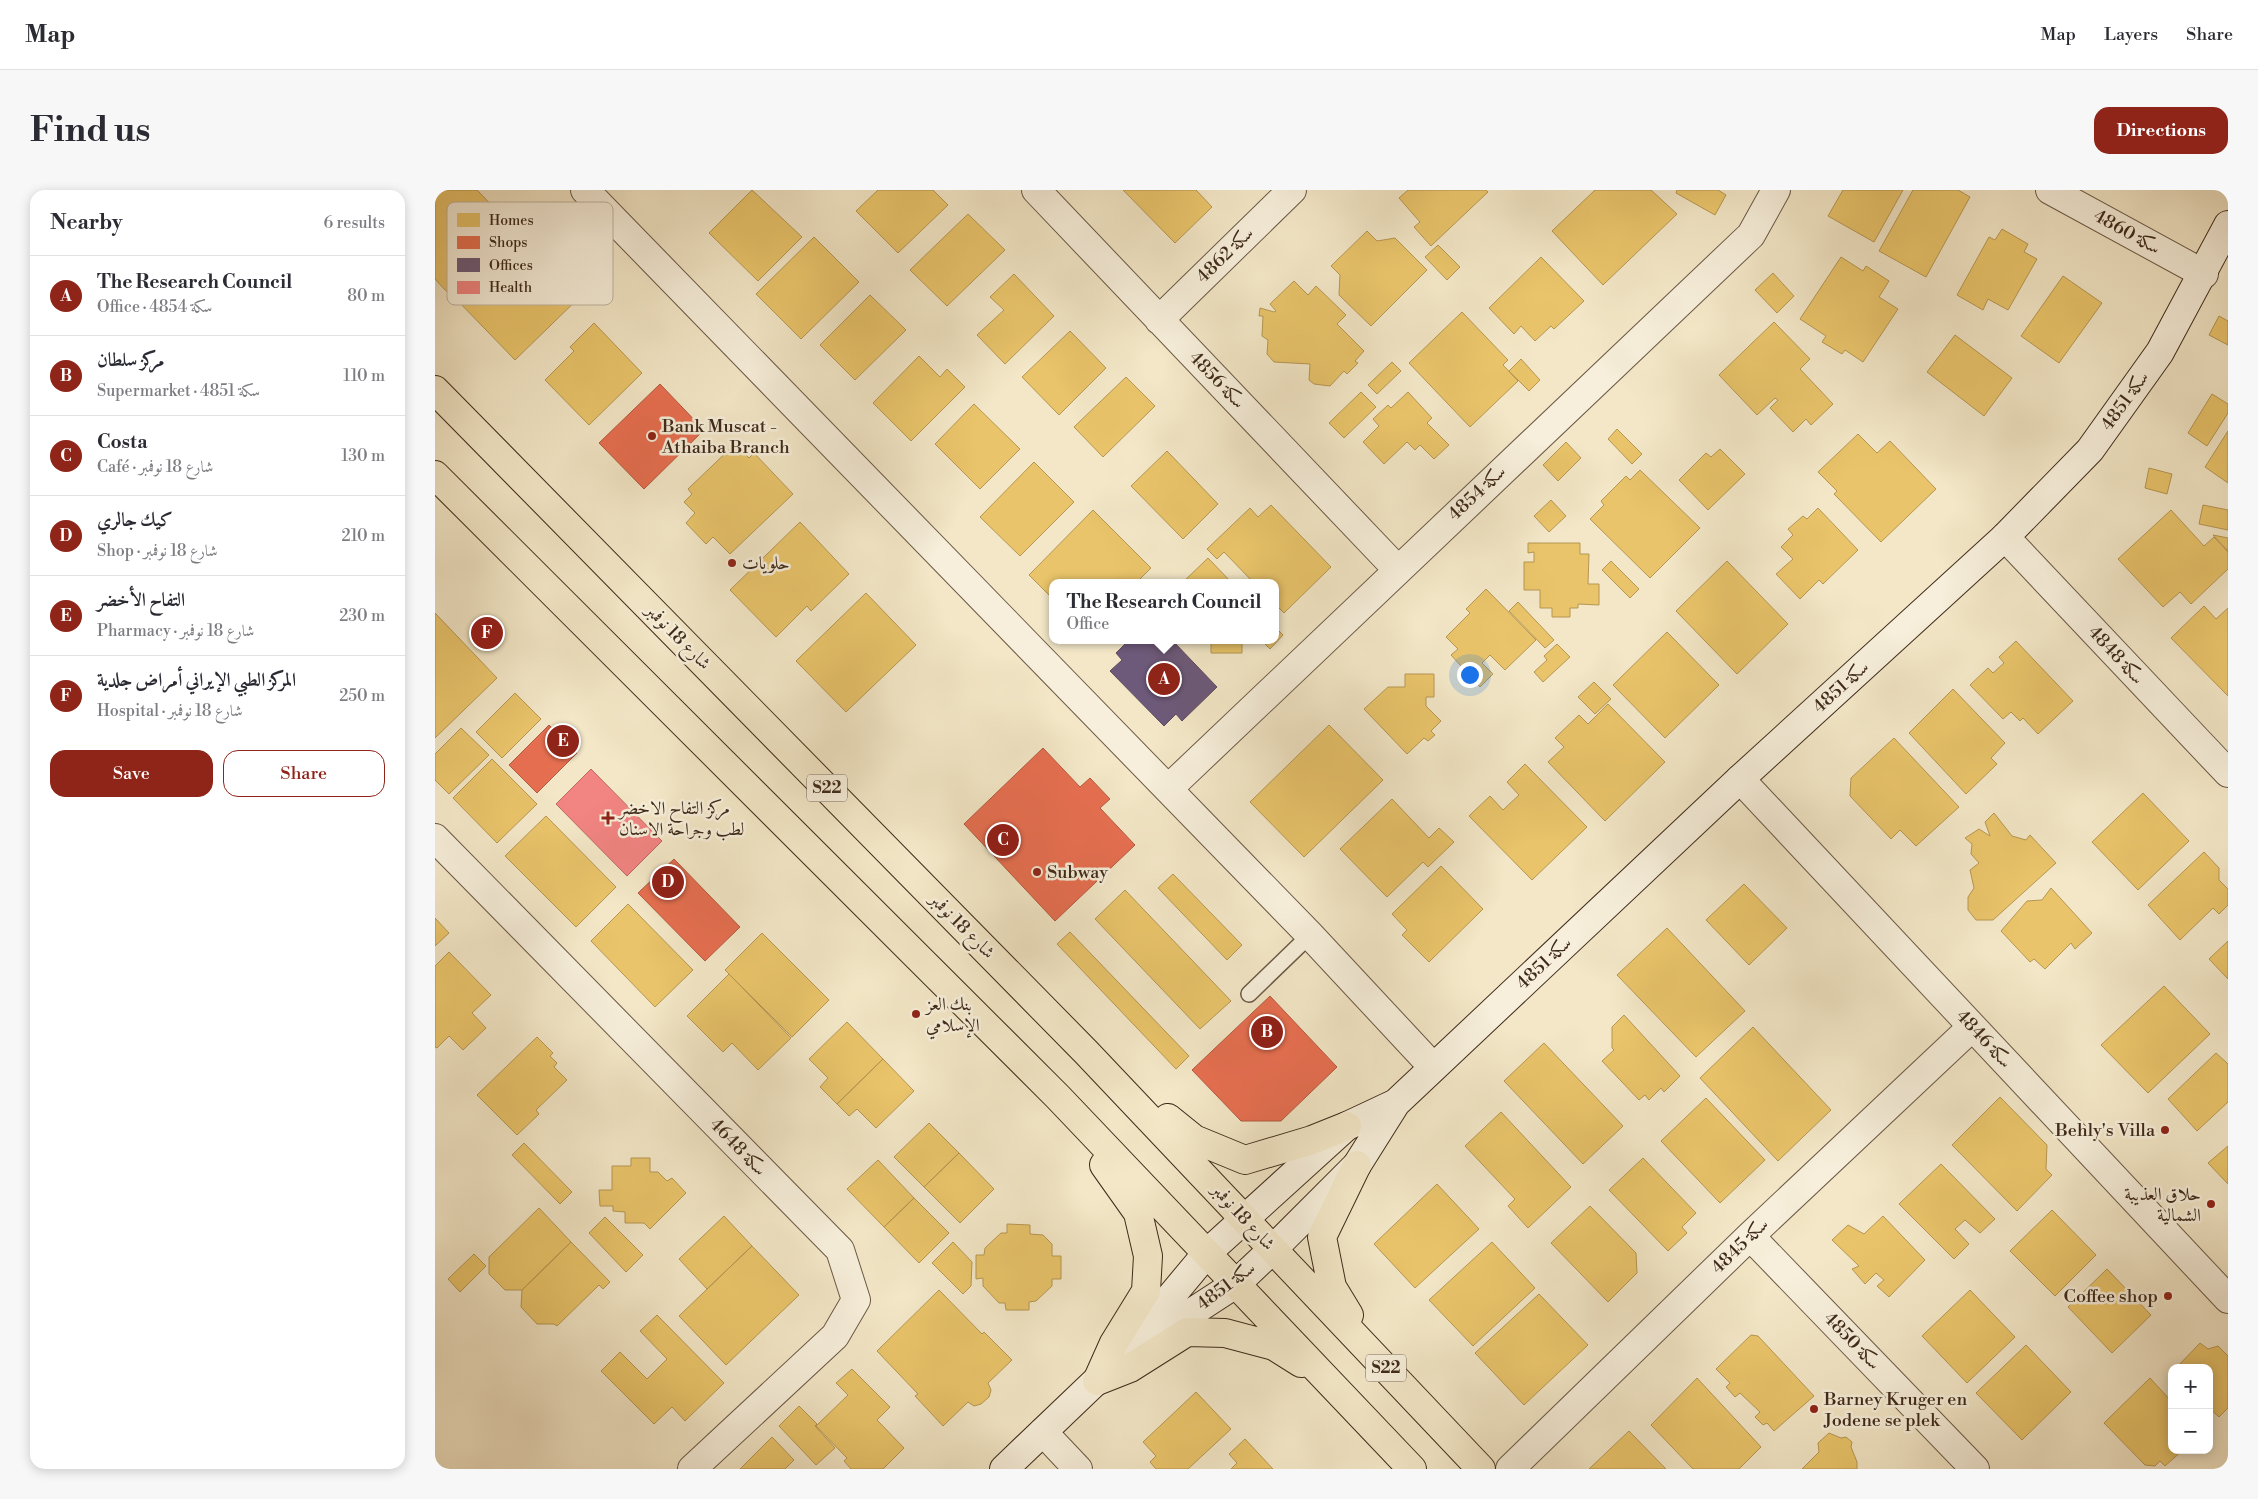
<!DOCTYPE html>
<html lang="en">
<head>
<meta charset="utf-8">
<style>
  body { margin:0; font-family:"Libre Bodoni",Amiri,serif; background:#f7f7f7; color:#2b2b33 }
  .controls { position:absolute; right:15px; bottom:15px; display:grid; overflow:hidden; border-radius:10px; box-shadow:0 2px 12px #0003 }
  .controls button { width:45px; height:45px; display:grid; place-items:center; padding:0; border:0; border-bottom:1px solid #e1e1e2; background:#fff; color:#2b2b33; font:25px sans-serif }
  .you { position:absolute; left:1034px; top:484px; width:18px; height:18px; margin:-12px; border:4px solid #fff; border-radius:50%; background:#1a73e8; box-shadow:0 0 0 8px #1a73e833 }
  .badge { display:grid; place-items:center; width:32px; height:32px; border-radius:50%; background:#8f2418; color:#fff; font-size:16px; font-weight:700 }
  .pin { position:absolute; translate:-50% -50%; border:2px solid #fff; box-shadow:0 1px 5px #0006 }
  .popup { position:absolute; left:614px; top:389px; width:230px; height:65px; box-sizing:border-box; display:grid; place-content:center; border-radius:10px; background:#fff; filter:drop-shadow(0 1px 4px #0005); font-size:16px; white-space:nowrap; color:#7c7c81 }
  .popup b { font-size:19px; color:#2b2b33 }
  .popup::after { content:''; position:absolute; left:50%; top:100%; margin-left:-10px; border:10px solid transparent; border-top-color:#fff }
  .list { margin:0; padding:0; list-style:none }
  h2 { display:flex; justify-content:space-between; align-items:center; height:65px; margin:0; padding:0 20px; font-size:21px }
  h2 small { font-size:16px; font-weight:400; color:#7c7c81 }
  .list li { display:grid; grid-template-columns:32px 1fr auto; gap:15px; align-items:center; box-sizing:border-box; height:80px; padding:0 20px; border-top:1px solid #e1e1e2 }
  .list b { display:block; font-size:19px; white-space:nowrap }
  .list p { margin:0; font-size:16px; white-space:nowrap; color:#7c7c81 }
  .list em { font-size:16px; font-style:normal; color:#7c7c81 }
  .actions { display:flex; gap:10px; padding:15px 20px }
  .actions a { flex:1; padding:11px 0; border:1px solid #8f2418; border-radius:15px; text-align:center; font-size:18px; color:#8f2418 }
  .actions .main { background:#8f2418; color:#fff }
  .map { position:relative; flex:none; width:1793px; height:1279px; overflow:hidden; border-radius:15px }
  header { display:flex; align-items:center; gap:30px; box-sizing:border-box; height:70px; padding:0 25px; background:#fff; border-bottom:1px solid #e1e1e2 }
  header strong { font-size:24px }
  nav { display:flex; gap:28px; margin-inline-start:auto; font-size:18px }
  .intro { display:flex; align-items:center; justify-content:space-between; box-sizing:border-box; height:120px; padding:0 30px }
  h1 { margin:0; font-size:35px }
  .button { padding:12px 22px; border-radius:15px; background:#8f2418; color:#fff; font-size:18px; font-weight:700 }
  main { display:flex; gap:30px; padding:0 30px }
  aside { flex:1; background:#fff; border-radius:15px; box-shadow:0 2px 12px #0003 }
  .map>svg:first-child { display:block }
  .homes { fill:#e9c46a; stroke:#b69652 }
  .shops { fill:#e76f51; stroke:#b45a40 }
  .offices { fill:#6d597a; stroke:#5f4b5d }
  .health { fill:#f28482; stroke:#bc6963 }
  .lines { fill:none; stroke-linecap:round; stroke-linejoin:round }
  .lane-casing { stroke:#6b5945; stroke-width:18 }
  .street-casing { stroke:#6b5945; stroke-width:30 }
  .secondary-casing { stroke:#3e2a1a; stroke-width:30 }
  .primary-casing { stroke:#3e2a1a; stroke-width:30 }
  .lane { stroke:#f7efdb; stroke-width:15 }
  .street { stroke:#f7efdb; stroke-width:28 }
  .secondary { stroke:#f7efdb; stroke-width:28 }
  .primary { stroke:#f3e7c7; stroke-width:28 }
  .poi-dot { fill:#8f2418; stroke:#f7efdb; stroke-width:2 }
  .labels { text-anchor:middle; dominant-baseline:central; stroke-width:5; stroke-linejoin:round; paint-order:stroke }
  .shield { fill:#f7efdb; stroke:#766554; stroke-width:1 }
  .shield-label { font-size:16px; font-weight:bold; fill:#3e2a1a }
  .street-label { font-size:18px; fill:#3e2a1a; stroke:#f7efdb }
  .poi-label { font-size:18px; fill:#3e2a1a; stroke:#f7efdb; text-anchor:start }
  .key { fill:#f7efdb; stroke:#c0b4a1; stroke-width:1 }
  .key-label { font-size:14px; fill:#3e2a1a }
</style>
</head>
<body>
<header>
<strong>Map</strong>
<nav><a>Map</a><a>Layers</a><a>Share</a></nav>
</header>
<div class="intro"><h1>Find us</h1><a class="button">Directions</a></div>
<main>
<aside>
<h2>Nearby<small>6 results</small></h2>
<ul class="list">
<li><span class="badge">A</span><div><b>The Research Council</b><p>Office · سكة 4854</p></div><em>80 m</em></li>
<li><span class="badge">B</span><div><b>مركز سلطان</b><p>Supermarket · سكة 4851</p></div><em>110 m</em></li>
<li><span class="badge">C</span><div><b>Costa</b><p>Café · شارع 18 نوفمبر</p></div><em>130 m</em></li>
<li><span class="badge">D</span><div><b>كيك جالري</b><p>Shop · شارع 18 نوفمبر</p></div><em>210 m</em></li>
<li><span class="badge">E</span><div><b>التفاح الأخضر</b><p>Pharmacy · شارع 18 نوفمبر</p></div><em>230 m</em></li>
<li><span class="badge">F</span><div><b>المركز الطبي الإيراني أمراض جلدية</b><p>Hospital · شارع 18 نوفمبر</p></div><em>250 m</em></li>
</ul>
<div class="actions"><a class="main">Save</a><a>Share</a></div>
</aside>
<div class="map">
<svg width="1793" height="1279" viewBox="0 0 1793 1279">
  <rect width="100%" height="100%" fill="#f3e7c7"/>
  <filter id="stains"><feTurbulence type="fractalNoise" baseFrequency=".004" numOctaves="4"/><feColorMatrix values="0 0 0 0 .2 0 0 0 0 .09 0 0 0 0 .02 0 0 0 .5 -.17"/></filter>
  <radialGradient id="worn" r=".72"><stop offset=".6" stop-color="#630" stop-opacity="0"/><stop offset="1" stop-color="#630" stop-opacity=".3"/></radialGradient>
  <path class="homes" d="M4,0H42L70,29L48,50L57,58L12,102L0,89V5Z
    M317,0L367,47L323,91L274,43Z
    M443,0H498L513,15L463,63L421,21Z
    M688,0H761L777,17L740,53Z
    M973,0H1051L1053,2L996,56L979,37L985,32L964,8Z
    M1160,0H1216L1242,24L1168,95L1117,41Z
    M1242,0H1283L1291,5L1280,25L1241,3Z
    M1408,0H1468L1439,52L1393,26Z
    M1478,0H1523L1535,7L1491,87L1444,61Z
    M533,24L570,60L512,116L475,80Z
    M95,39L153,99L80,170L22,110Z
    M1567,39L1593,54L1589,62L1602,69L1573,120L1553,109L1548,120L1522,105L1554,47L1560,50Z
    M932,41L942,51L960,48L992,80L936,136L904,105L905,85L896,76Z
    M379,47L424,92L366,149L321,104Z
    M1003,55L1025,77L1012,90L990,67Z
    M1106,67L1149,111L1119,139L1116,136L1100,151L1086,136L1079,144L1054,118Z
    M1406,67L1428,81L1431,76L1454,91L1444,107L1463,119L1428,172L1410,160L1407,164L1387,152L1391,146L1365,129Z
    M1338,83L1359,106L1342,123L1320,100Z
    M579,84L619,126L570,174L542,145L569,120L555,107Z
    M1628,86L1667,113L1624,173L1586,146Z
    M859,91L873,105L881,96L911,125L902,134L929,161L920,171L923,173L912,184L909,181L895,196L879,194L874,190L875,174L839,172L832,164L833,150L827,146L828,126H824L825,118L839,122L841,121L835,114Z
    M435,105L471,140L420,190L385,155Z
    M1027,122L1073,170L1068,175L1083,191L1035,237L974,173Z
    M1784,126L1793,131V155L1774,145Z
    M1339,132L1375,169L1365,179L1398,214L1376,235L1371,229L1358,242L1335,218L1343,210L1340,208L1322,225L1284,185Z
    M159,133L207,183L154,235L110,190L139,161L135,157Z
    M635,141L671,178L624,225L587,187Z
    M1520,145L1577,188L1549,226L1492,182Z
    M484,166L505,187L512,179L530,197L476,251L438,213Z
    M1086,169L1105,190L1094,201L1074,181Z
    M957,172L966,181L942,204L933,195Z
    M691,187L720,216L668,267L639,237Z
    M926,202L941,217L909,248L894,233Z
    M973,202L997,228L992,233L1014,255L999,269L985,255L980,260L972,252L949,274L928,252L944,236L938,229L953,215L956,218Z
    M1777,204L1793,214V223L1772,256L1753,243Z
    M539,214L585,259L545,299L500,254Z
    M1182,239L1207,264L1197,274L1173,249Z
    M1793,241V293L1770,277Z
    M1423,244L1442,263L1455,251L1501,299L1446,352L1399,304L1402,301L1383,282Z
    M1131,252L1146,268L1123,291L1108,275Z
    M300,254L314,268L319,263L358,304L295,364L278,347L271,354L251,333L260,323L249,312L257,304L253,299Z
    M1285,259L1310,284L1273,320L1244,290L1271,263L1276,267Z
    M732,261L783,314L748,349L696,296Z
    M599,272L639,312L585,366L545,327Z
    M1714,278L1737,284L1732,304L1710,298Z
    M1205,280L1265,338L1215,388L1155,329L1169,315L1166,311L1191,286L1195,290Z
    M1116,310L1131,326L1114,342L1099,326Z
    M836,315L896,377L849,423L840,414V393H819L789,362L782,369L772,359L815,318L823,327Z
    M1768,315L1793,320V340L1764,334Z
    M1383,318L1423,360L1388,394L1384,390L1365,409L1341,384L1358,369L1346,357L1358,345L1353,339L1368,326L1372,329Z
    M658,320L716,378L701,393H618V409L594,385Z
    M1736,320L1769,356L1779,347L1793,362V379L1756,414L1745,402L1728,417L1683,369Z
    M365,332L414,384L376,421L372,416L341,447L295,400Z
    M1778,345L1793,348V361Z
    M1093,353H1145V364H1154L1153,394H1164V415L1143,414V418H1135V427H1117V418H1105V400H1089V372H1099V362L1093,363Z
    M773,368L797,393H747Z
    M1176,371L1204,399L1195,408L1167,380Z
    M1292,371L1353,434L1302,484L1241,421Z
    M1051,399L1101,450L1070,480L1055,465L1047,473L1058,484L1045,497L1016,465L1023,459L1011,447L1035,423L1031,419Z
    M431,403L481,455L411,522L361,471Z
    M1083,412L1119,450L1110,458L1074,421Z
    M1769,416L1781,429L1793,418V506L1736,448Z
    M0,423L62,488L0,548Z
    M840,437L848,445L835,459L826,450H840Z
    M1232,442L1284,495L1230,548L1178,495Z
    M776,450H812H807V463H776Z
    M1581,451L1638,511L1603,544L1588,528L1585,531L1576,522L1568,529L1535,495L1553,478L1558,483L1569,473L1564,467Z
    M1122,454L1135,467L1108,492L1099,482L1112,470L1109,466Z
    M970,484H999V507H991V516L1006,531L996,541L1000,545L993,551L989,548L972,564L929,519L953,497H970Z
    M1159,492L1176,509L1160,524L1143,507Z
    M1518,499L1570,553L1556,568L1562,574L1531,604L1474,543Z
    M80,503L106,529L67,568L41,542Z
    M1173,514L1230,572L1170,631L1113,572L1129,557L1120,548L1144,525L1153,534Z
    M894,535L948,590L869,667L815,612Z
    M26,538L54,565L14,604L0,590V564Z
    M1459,548L1524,617L1481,656L1465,640L1456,649L1415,606L1416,588Z
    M57,569L102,614L62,653L18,608Z
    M1090,574L1152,637L1097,690L1034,626L1055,606L1068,620L1084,605L1072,592Z
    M1708,603L1754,651L1703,700L1657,652Z
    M957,609L994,648L1004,638L1019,652L993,677L988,672L952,707L905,659Z
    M1559,623L1577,646L1591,650L1595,645L1621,673L1558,730H1541L1533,720V707L1539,698L1535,680L1544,673L1536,664L1537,654L1530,648L1544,639L1555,646L1550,632Z
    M111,626L181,697L141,737L70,666Z
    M1769,662L1784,678V690L1793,699V715L1784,724L1778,718L1745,750L1713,715Z
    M1006,676L1048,719L994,772L967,745L972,740L957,724Z
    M738,684L807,755L792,770L723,698Z
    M1309,694L1352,738L1314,775L1271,730Z
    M1616,698L1657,743L1640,759L1636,753L1610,779L1599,769L1595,772L1566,741L1592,711L1607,710Z
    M690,700L796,811L765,839L660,729Z
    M193,714L258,780L220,817L156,751Z
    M0,728L14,743L0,756Z
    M1232,738L1310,821L1261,867L1182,785Z
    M635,742L754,866L741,879L622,754Z
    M327,743L394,810L357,847L290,780Z
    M1793,751V789L1774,769Z
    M14,762L56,805L37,823L51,838L28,860L14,846L2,858L0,857V776Z
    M294,784L356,848L323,880L297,853L288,862L252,826Z
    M1729,796L1775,844L1713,903L1666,855Z
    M1189,825L1245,886L1229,902L1226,898L1214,910L1210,905L1204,910L1167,871L1179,860L1177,858V837Z
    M412,832L448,869L402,914L385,897L393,888L374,869Z
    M1318,837L1396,920L1343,971L1265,888Z
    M102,847L118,863L115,866L122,873L119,877L132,890L101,920L104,924L82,945L42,905Z
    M1109,853L1188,936L1148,974L1069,891Z
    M1781,863L1793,874V912L1762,941L1733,909Z
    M448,869L479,901L441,938L422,919L414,926L402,914Z
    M1565,907L1612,955L1611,979L1617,985L1582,1021L1517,955Z
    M1271,908L1330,970L1285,1013L1226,951Z
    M1066,922L1136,997L1093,1038L1073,1016L1080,1009L1030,956Z
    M494,933L524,963L489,997L459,967Z
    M89,953L137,1002L125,1014L77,965Z
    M1793,956V994L1773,973Z
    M524,963L559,999L525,1033L489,997Z
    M196,968H215V982H223L232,991L237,988L251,1003L215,1039L209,1033H190V1022L178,1021V1016H165L164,1000H177V976H196Z
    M1208,968L1261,1023L1247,1037L1252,1043L1233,1061L1174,1000Z
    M443,970L479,1008L449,1037L412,999Z
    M1506,974L1560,1029L1545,1043L1530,1030L1520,1039L1534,1054L1519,1069L1464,1014Z
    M1002,994L1044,1039L980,1098L939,1054Z
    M479,1008L514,1043L484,1073L449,1037Z
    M1155,1016L1201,1063L1202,1083L1173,1112L1116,1053Z
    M104,1018L136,1052L87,1100H70L54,1084V1067Z
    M1617,1020L1661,1065L1620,1106L1575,1061Z
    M289,1026L317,1056L272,1099L244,1069Z
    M1448,1026L1490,1070L1454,1107L1442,1096L1449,1090L1441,1083L1430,1094L1417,1079L1424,1076L1397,1050L1413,1035L1429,1044Z
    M170,1027L208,1065L191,1082L154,1043Z
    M572,1034L595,1035V1044L608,1045L617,1054V1066H626V1089H617V1096L601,1111L594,1112V1120H571L570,1113H564L548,1096V1088L541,1089V1065H549L550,1058L566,1043H572Z
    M136,1052L175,1092L168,1099L164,1095L122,1136L119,1134H102L86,1117L87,1100Z
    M518,1052L537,1072L536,1096L528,1104L497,1073Z
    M1057,1052L1100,1098L1038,1156L994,1110Z
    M317,1056L364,1105L291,1175L244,1126Z
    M39,1064L51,1076L25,1102L13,1089Z
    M1672,1079L1716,1125L1677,1163L1633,1117Z
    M504,1100L547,1144L549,1142L577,1170L553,1193L556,1200L554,1207L546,1214L539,1216L533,1212L508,1236L480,1206L483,1204L442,1161Z
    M1535,1100L1580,1147L1532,1193L1487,1146Z
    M1104,1104L1153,1155L1089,1215L1040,1163Z
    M222,1125L289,1193L250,1231L237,1217L219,1234L166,1181L185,1162L212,1189L232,1169L205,1141Z
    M1316,1145L1323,1146L1379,1206L1339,1241L1332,1233L1328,1235L1320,1227L1325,1222L1305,1203L1300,1207L1291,1197L1295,1193L1281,1179Z
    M1765,1153L1773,1159L1783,1156L1793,1166V1218L1784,1227L1774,1218V1178H1745L1743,1176Z
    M1591,1155L1636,1202L1587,1250L1541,1203Z
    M417,1179L455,1217L442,1230L469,1258L448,1279H416L409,1271L412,1268L381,1236L413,1205L401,1193Z
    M1262,1188L1326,1257L1304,1279H1258L1216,1235Z
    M1715,1188L1737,1212V1260H1748L1730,1276L1725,1271L1720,1276L1710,1275L1669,1233Z
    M761,1202L796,1239L753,1279H721L715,1272L721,1266L708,1252Z
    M364,1216L382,1234L380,1236L400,1258L381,1275L344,1236Z
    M1194,1241L1231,1279H1154Z
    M1394,1243L1406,1248L1411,1247L1417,1252L1416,1257L1422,1272V1279H1367L1384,1262L1383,1253Z
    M337,1247L359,1270L350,1279H305Z
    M810,1249L838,1279H796L802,1273L794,1264Z"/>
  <path class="shops" d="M225,194L269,240L209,299L164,253Z
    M114,535L142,563L102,603L74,575Z
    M608,558L645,597L655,588L675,609L665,618L700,655L620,731L529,634Z
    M239,669L305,737L270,771L203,703Z
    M835,806L902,877L846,931H806L757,880Z"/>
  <path class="offices" d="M694,450H737L782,497L747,531L741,524L729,536L675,481L687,470L681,463Z"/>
  <path class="health" d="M156,579L227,651L192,686L121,614Z"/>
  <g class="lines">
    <defs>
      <path id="lane" d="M814,804L875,745"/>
      <path id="street" d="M150,0L875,745L998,877
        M601,0L962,379
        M1615,0L1769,84
        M724,130L857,0
        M1570,347L1793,583
        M1305,589L1793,1109
        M733,599L1316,45L1341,0
        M0,648L405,1060L421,1110L400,1146L257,1279
        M1315,1046L1540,1279
        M608,1242L643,1279
        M1075,1279L1315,1046L1537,837"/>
      <path id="secondary" d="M713,1151L802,1093L838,1059L922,975L961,913L1305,589L1570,347L1655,260L1725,162L1793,35
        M569,1279L682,1171L772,1063L912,936L961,913"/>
      <path id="primary" d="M0,200L651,862L1046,1279
        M0,285L623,907L977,1279
        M733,928L759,949L810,970L877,950L912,936
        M914,1125L897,1097L887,1047L922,975
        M662,1191L679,1153L711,1101L713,1066L703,1023L669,975
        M662,1191L695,1178L752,1142L790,1143L839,1156L866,1173"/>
    </defs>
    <use href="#lane" class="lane-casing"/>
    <use href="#street" class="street-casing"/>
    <use href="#secondary" class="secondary-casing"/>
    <use href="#primary" class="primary-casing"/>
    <use href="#lane" class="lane"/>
    <use href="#street" class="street"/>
    <use href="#secondary" class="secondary"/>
    <use href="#primary" class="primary"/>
  </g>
  <g class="poi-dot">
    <circle cx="217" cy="246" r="5"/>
    <circle cx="297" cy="373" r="5"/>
    <path d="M170.5 620.5h5v5h5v5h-5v5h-5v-5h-5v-5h5z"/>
    <circle cx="602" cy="682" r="5"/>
    <circle cx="481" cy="824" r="5"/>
    <circle cx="1730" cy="940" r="5"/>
    <circle cx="1776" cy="1014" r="5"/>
    <circle cx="1733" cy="1106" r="5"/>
    <circle cx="1379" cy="1219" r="5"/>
  </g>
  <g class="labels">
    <g class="shield">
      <rect x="372" y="584.5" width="40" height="27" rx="4"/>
      <rect x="931" y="1164.5" width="40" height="27" rx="4"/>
    </g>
    <g class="shield-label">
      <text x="392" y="598">S22</text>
      <text x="951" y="1178">S22</text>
    </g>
    <g class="street-label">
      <text transform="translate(1692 42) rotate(29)">سكة 4860</text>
      <text transform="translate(790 65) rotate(-44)">سكة 4862</text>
      <text transform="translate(782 190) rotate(46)">سكة 4856</text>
      <text transform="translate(1690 211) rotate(-54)">سكة 4851</text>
      <text transform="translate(1042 303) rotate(-43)">سكة 4854</text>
      <text transform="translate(243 447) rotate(45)">شارع 18 نوفمبر</text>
      <text transform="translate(1681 465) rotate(47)">سكة 4848</text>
      <text transform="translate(1406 497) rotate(-42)">سكة 4851</text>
      <text transform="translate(527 736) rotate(45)">شارع 18 نوفمبر</text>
      <text transform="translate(1109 773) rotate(-43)">سكة 4851</text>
      <text transform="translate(1549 849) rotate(47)">سكة 4846</text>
      <text transform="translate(303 957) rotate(46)">سكة 4648</text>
      <text transform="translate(808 1027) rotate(47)">شارع 18 نوفمبر</text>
      <text transform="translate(1305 1056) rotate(-44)">سكة 4845</text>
      <text transform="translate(791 1096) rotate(-37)">سكة 4851</text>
      <text transform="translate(1417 1151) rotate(46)">سكة 4850</text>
    </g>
    <g class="poi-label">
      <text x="227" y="236">Bank Muscat -<tspan x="227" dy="21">Athaiba Branch</tspan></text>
      <text x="307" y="373">حلويات</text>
      <text x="184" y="618">مركز التفاح الاخضر<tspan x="184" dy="21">لطب وجراحة الاسنان</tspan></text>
      <text x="612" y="682">Subway</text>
      <text x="491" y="814">بنك العز<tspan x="491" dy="21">الإسلامي</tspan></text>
      <text x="1720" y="940" text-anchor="end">Behly's Villa</text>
      <text x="1766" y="1004" text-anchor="end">حلاق العذيبة<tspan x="1766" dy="21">الشمالية</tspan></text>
      <text x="1723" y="1106" text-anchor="end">Coffee shop</text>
      <text x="1389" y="1209">Barney Kruger en<tspan x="1389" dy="21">Jodene se plek</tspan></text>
    </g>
  </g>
  <rect x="12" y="12" width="166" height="103" rx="8" class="key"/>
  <rect x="22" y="23" width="23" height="14" fill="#e9c46a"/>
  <rect x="22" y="46" width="23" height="13" fill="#e76f51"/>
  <rect x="22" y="68" width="23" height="14" fill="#6d597a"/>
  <rect x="22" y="91" width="23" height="13" fill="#f28482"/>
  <g class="key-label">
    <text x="54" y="35">Homes</text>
    <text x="54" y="57">Shops</text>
    <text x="54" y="80">Offices</text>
    <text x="54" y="102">Health</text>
  </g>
  <rect width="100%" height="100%" filter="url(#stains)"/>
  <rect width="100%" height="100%" fill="url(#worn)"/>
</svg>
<div class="controls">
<button>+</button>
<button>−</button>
</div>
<div class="you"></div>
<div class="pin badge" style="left:729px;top:489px">A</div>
<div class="popup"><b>The Research Council</b>Office</div>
<div class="pin badge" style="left:832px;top:842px">B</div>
<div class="pin badge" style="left:568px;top:650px">C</div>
<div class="pin badge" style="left:233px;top:692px">D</div>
<div class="pin badge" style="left:128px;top:551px">E</div>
<div class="pin badge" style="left:52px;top:443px">F</div>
</div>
</main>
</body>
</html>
